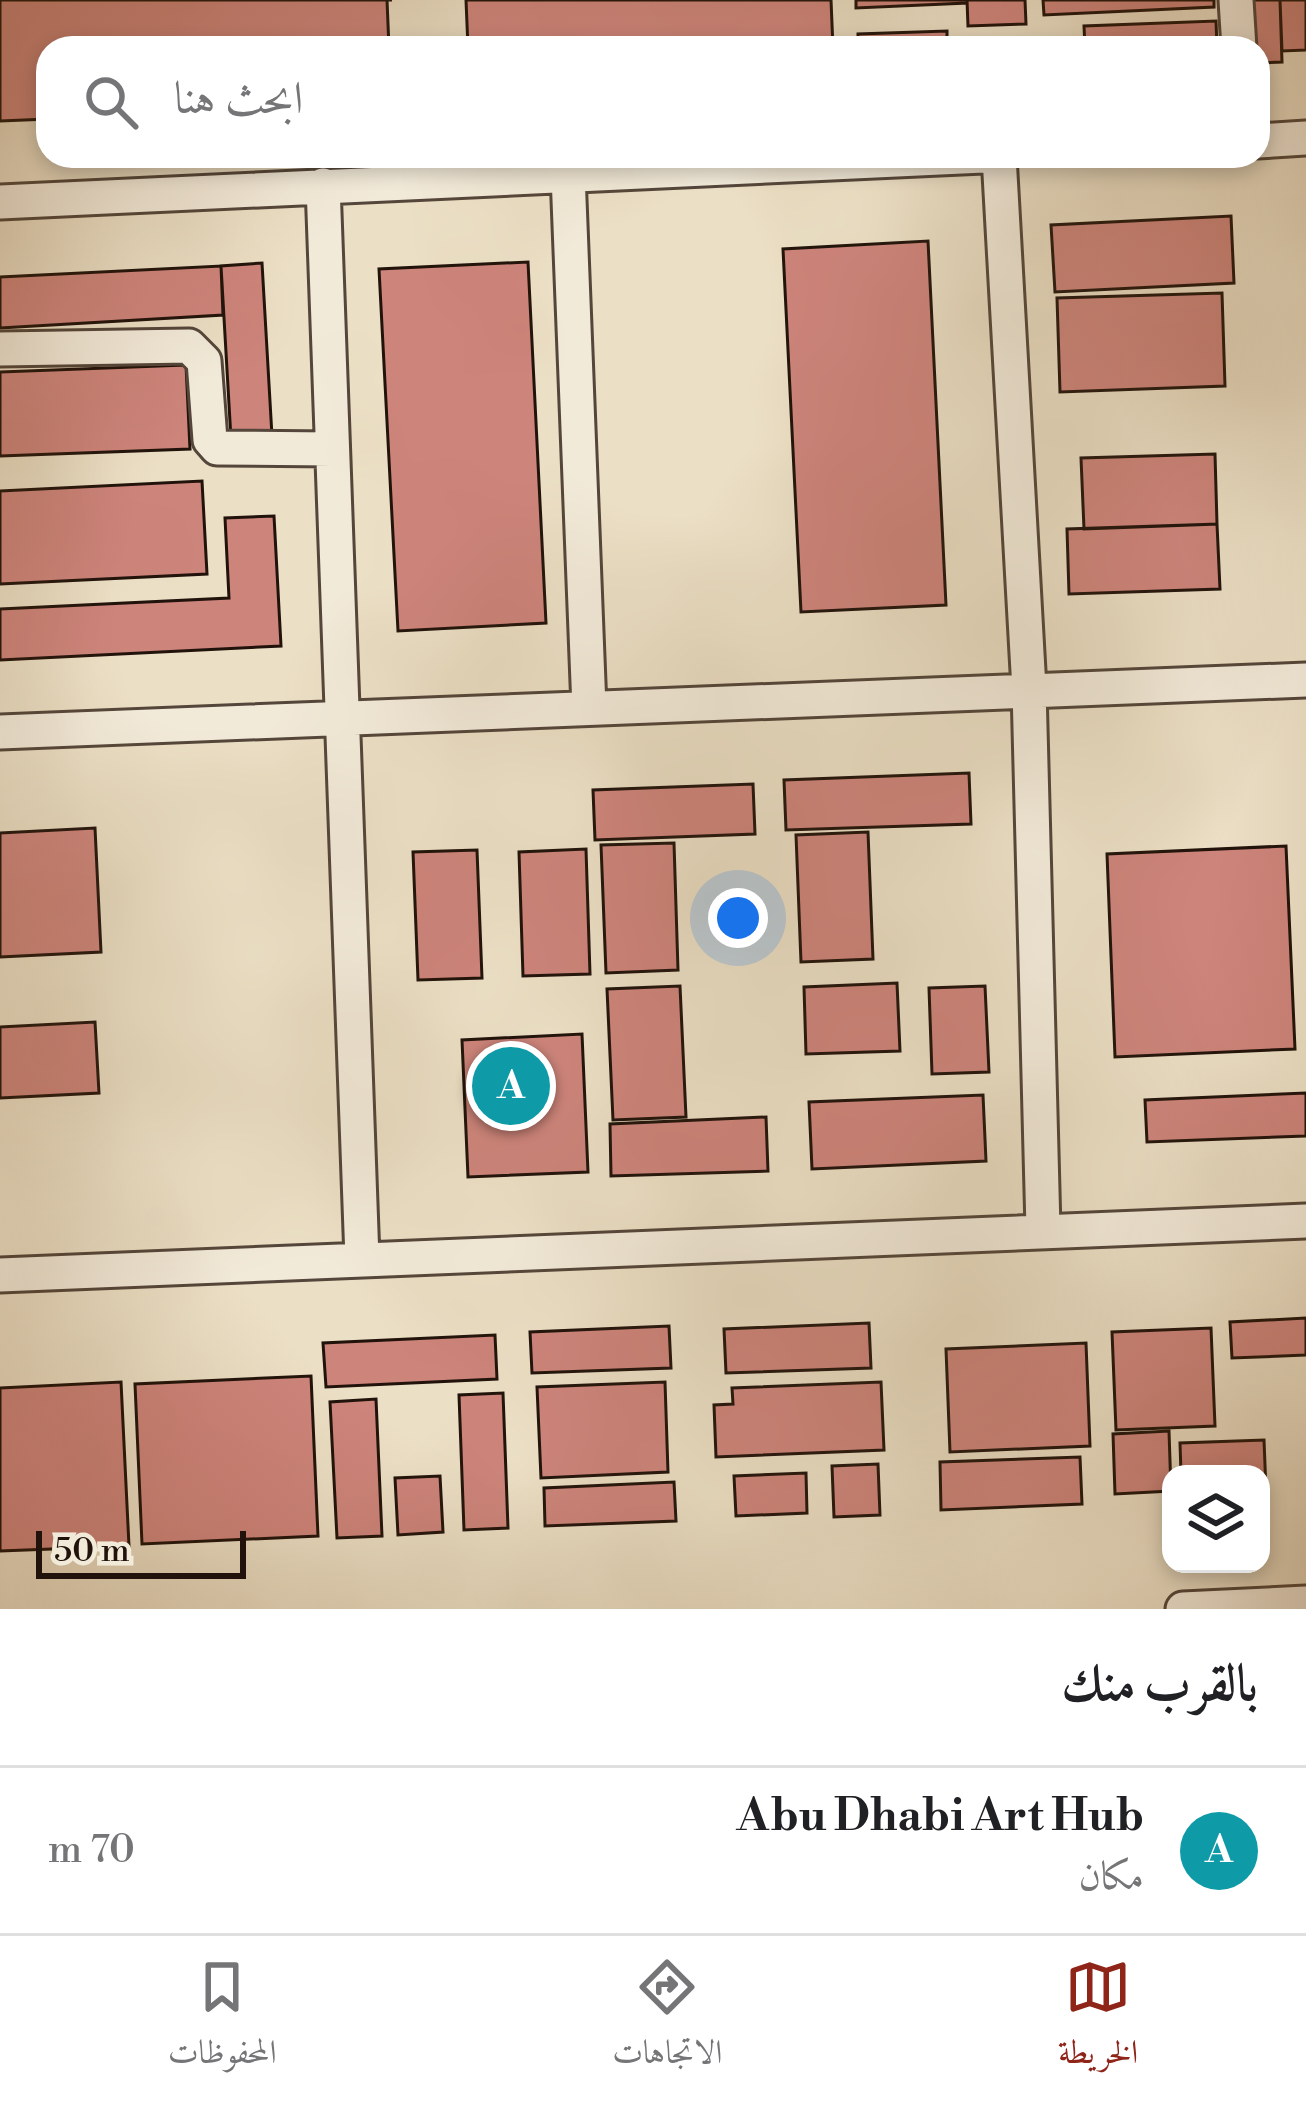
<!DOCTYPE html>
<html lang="ar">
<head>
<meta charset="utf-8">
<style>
  body { margin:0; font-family:"Libre Bodoni",Amiri,serif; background:#f6f6f6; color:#202124; direction:rtl }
  .controls { position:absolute; right:36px; bottom:36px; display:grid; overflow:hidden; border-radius:24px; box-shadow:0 6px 18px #0003 }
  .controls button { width:108px; height:108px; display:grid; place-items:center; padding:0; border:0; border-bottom:3px solid #e0e0e0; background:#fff; color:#202124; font:60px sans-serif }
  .scale { position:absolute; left:36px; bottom:30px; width:210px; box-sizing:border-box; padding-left:12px; border:6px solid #21130b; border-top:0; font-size:33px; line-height:42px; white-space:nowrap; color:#21130b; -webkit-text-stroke:9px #f2ead9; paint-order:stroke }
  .you { position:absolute; left:738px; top:918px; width:42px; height:42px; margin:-30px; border:9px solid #fff; border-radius:50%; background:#1a73e8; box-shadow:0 0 0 18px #1a73e833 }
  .badge { display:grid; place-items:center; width:78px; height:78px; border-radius:50%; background:#8f2418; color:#fff; font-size:39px; font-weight:700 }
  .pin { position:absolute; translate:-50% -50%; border:6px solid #fff; box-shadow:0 3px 12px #0006 }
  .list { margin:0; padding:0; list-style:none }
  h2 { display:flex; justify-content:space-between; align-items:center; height:156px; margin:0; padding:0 48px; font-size:51px }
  h2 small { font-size:39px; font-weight:400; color:#757577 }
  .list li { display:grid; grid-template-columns:78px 1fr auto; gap:36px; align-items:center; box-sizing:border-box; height:168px; padding:0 48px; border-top:3px solid #e0e0e0 }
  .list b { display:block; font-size:45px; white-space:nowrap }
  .list p { margin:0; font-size:39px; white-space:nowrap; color:#757577 }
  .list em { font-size:39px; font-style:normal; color:#757577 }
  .icon { flex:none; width:66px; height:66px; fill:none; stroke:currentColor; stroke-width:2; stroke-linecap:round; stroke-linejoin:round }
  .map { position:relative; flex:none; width:1306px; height:1609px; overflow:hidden; direction:ltr }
  .search { position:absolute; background:#fff; box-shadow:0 6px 18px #0003; left:36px; right:36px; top:36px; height:132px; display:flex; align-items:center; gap:30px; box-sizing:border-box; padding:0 42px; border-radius:36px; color:#757577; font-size:45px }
  .sheet { height:324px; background:#fff }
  nav { display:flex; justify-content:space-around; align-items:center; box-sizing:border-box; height:168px; border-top:3px solid #e0e0e0; background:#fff; font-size:33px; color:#757577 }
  nav a { display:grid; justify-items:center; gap:6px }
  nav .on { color:#8f2418 }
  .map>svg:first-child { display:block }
  .building { fill:#cd847b; stroke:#21130b; stroke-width:3 }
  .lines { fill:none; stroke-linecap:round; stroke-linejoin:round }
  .minor-casing { stroke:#54463a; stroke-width:39 }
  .minor { stroke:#f2ead9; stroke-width:33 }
</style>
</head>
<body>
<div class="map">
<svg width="1306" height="1609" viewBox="0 0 1306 1609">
  <rect width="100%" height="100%" fill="#ebdfc5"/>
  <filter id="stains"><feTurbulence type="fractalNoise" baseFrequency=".00167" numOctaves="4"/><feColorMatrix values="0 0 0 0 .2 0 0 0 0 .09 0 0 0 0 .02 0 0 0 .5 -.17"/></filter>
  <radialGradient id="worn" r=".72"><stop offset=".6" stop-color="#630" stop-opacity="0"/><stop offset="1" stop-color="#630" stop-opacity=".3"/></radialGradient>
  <path class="building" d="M0,0H392H387L389,48H48V119L0,121Z
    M466,0H831L833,48H468Z
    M856,0H967V3L856,8Z
    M967,0H1025L1026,24L968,26Z
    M1043,0H1214V7L1044,15Z
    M1249,0H1280L1282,62L1258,63V48H1250Z
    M1280,0H1306V50L1282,51Z
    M1216,21L1217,48H1085L1084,26Z
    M947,31V48H858V34Z
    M1231,216L1234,283L1055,292L1051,225Z
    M928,241L946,605L801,612L783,249Z
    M528,262L546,623L398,631L379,269Z
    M262,263L272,436L231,439L221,266Z
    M221,266L223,315L0,328V277Z
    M1222,293L1225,386L1060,392L1057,298Z
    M186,365L190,449L0,456V372Z
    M1215,454L1217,524L1084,529L1081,458Z
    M202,481L207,574L0,584V491Z
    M274,516L281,646L0,660V609L229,598L225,518Z
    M1217,524L1220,589L1069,594L1067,529Z
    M969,773L971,824L786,830L784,780Z
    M753,784L755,834L595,840L593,790Z
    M95,828L101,952L0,957V833Z
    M868,832L873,959L801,962L796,835Z
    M674,843L678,970L606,973L601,845Z
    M1286,846L1295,1049L1115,1057L1107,854Z
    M586,849L590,974L523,976L519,852Z
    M477,850L482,978L418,980L413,852Z
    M897,983L900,1051L806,1054L804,987Z
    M680,986L686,1117L613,1120L607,989Z
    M985,986L989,1072L932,1074L929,988Z
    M95,1022L99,1093L0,1098V1027Z
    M582,1034L588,1172L468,1177L462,1040Z
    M1306,1093V1136L1147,1142L1145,1100Z
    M983,1095L986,1161L812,1169L809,1102Z
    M766,1117L768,1171L611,1176L610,1124Z
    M1306,1318V1355L1232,1358L1230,1322Z
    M869,1323L871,1368L726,1373L724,1329Z
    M669,1326L671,1368L532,1373L530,1332Z
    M1211,1328L1215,1426L1116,1430L1112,1332Z
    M495,1335L497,1379L326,1387L323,1343Z
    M1086,1343L1090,1446L950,1452L946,1349Z
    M311,1376L318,1536L142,1544L135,1384Z
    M121,1382L129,1546L0,1551V1388Z
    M665,1382L668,1472L541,1478L537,1387Z
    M881,1382L884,1450L716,1457L714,1405L733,1404L732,1388Z
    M503,1393L508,1528L464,1530L459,1395Z
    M376,1399L382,1536L337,1538L330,1402Z
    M1169,1431L1171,1491L1115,1494L1113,1434Z
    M1264,1440L1266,1490H1261V1474H1181L1180,1443Z
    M1080,1457L1082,1504L941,1510L940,1462Z
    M878,1464L880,1515L834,1517L832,1466Z
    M806,1473L807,1513L736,1516L734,1476Z
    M440,1476L443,1532L398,1535L395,1478Z
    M674,1482L676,1521L545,1526L544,1488Z"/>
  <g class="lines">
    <defs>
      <path id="minor" d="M1236,0L1239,48
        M1258,141L1306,138
        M999,156L1029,689L1043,1229
        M568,174L589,708
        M323,185L362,1259
        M0,202L983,156
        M0,349L189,346L204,361L210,440L217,448L332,449
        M0,732L1306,680
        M0,1275L1306,1221
        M1183,1609L1306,1603"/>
    </defs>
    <use href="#minor" class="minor-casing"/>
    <use href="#minor" class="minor"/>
  </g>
  <rect width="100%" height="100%" filter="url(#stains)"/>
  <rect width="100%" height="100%" fill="url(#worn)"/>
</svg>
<div class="controls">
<button><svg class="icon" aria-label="layers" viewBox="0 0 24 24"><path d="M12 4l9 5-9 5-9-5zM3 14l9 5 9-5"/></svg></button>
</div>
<div class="scale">50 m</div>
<div class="you"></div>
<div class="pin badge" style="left:511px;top:1086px;background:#0f9aa8">A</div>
<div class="search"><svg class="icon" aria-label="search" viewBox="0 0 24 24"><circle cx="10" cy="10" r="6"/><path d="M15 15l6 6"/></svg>ابحث هنا</div>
</div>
<section class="sheet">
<h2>بالقرب منك<small></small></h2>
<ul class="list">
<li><span class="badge" style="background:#0f9aa8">A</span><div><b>Abu Dhabi Art Hub</b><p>مكان</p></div><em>70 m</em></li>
</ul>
</section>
<nav>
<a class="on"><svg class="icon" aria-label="map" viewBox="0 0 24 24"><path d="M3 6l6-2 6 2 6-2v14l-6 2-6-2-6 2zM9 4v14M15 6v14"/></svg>الخريطة</a>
<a><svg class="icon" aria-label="directions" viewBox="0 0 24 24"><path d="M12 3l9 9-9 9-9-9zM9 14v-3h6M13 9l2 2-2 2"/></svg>الاتجاهات</a>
<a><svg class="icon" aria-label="saved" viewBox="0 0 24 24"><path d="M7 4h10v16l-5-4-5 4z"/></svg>المحفوظات</a>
</nav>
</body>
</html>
